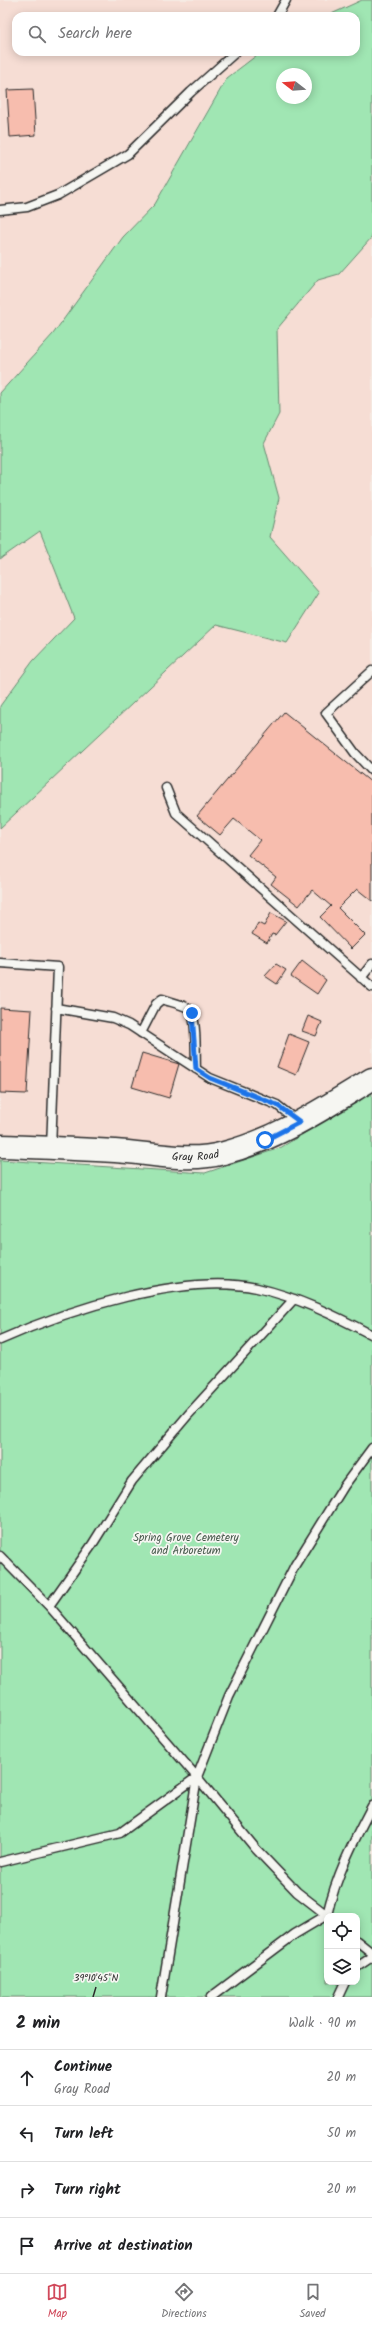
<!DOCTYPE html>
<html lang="en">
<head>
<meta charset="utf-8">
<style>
  body { margin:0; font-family:Kalam,sans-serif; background:#f6f6f6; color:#202124 }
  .controls { position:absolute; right:12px; bottom:12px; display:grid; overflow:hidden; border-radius:8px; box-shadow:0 2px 10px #0003 }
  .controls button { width:36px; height:36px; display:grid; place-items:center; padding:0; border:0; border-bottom:1px solid #e0e0e0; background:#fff; color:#202124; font:20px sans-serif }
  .compass { position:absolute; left:276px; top:68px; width:36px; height:36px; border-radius:50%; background:#fff; box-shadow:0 2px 10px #0003; rotate:287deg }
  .stop { position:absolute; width:12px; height:12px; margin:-9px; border:3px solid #1a73e8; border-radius:50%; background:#fff }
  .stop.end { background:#1a73e8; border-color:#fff; box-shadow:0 1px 4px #0008 }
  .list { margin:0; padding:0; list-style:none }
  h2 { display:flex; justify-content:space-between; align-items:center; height:52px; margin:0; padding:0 16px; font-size:17px }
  h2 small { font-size:13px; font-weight:400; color:#757577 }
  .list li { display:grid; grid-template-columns:26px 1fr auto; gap:12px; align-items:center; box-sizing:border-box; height:56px; padding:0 16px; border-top:1px solid #e0e0e0 }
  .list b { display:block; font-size:15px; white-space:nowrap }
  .list p { margin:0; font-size:13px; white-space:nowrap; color:#757577 }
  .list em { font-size:13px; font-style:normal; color:#757577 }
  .icon { flex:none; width:22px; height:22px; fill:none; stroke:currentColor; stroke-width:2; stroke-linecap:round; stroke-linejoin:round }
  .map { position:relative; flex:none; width:372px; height:1997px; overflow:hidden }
  .search { position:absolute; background:#fff; box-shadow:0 2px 10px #0003; left:12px; right:12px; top:12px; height:44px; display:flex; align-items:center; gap:10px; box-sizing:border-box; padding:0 14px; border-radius:12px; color:#757577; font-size:15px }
  .sheet { height:276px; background:#fff }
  nav { display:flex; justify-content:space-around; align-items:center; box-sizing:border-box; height:56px; border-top:1px solid #e0e0e0; background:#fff; font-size:11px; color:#757577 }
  nav a { display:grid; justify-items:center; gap:2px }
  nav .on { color:#d1495b }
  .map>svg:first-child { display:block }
  .built { fill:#f6ddd4 }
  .green { fill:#a0e6b3; stroke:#66886f; fill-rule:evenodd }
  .building { fill:#f7bdae; stroke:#2b2b2b }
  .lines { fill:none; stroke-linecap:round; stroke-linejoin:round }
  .lane-casing { stroke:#2b2b2b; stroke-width:11 }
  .secondary-casing { stroke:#2b2b2b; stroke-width:25 }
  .lane { stroke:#f6f6f2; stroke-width:8 }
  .secondary { stroke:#f6f6f2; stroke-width:22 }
  .route { stroke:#1a73e8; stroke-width:5 }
  .ticks { fill:none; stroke:#2b2b2b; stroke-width:1.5 }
  .labels { text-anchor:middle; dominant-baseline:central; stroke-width:3.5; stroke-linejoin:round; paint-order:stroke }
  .street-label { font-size:11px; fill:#2b2b2b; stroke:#f6f6f2 }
  .park-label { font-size:11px; fill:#485a4d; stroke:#f6f6f2 }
  .ticks-label { font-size:10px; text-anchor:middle; fill:#2b2b2b; stroke:#f6f6f2; stroke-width:3.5; stroke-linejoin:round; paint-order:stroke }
</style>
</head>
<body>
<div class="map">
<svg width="372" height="1997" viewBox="0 0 372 1997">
  <rect width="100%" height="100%" fill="#f6ebe4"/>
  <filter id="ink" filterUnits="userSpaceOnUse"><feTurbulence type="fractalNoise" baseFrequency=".025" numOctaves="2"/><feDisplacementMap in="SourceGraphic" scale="8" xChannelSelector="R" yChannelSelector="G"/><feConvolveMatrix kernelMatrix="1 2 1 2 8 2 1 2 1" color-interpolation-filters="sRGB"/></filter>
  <g filter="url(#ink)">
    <path class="built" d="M0,0H362L327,16H16V52H261L226,78L155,204L123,237L53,334L0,393Z
      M372,237V1079L223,1154L0,1146V828L216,625L287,643L318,593L270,537L279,498L264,443L279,414L277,329L318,280L339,274Z
      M40,531L75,618L33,661L0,706V559Z"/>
    <path class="green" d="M362,0H372V237L339,274L318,280L277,329L279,414L264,443L279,498L270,537L319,593L287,643L216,625L0,828V706L33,661L74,618L40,531L0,559V393L53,334L123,237L155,204L227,78L261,52H356V16H327ZM282,74H306V98H282Z
      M372,1092V1997H0V1160L205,1173L280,1148ZM327,1916H357V1982H327Z"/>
    <path class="building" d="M33,89L36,135L10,137L7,90Z
      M284,712L372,783V901L357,889L338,908L365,935L351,949L320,917L331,906L312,890L299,906L271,884L276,877L248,855L260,840L234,819L220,835L197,816Z
      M271,913L286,921L275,935L272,934L267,943L252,934L258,923L264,926Z
      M302,961L326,980L317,994L291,976Z
      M276,964L286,970L277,984L265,976Z
      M0,1008L32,1010L27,1094L0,1093Z
      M308,1016L322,1022L316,1036L302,1031Z
      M289,1034L309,1042L296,1075L277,1067Z
      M142,1053L179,1064L169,1098L132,1087Z"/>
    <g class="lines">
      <defs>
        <path id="lane" d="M277,16L286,0
          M0,210L27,207L58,195L128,154L191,92L236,52
          M372,671L326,713L355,753L372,771
          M166,788L176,813L372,987
          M0,963L58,967L51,1148
          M361,978L372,964
          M56,1008L113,1018L129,1025L210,1078L277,1105L297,1121
          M141,1033L156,1004L162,999C170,1002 181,1004 188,1008C198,1014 195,1058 196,1069
          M0,1340C67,1310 184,1272 257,1288C297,1297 336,1316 372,1335
          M0,1556L49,1606L197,1777L256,1849L297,1892L328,1916
          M49,1606L92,1545L132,1481L188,1415L294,1299
          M0,1862L120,1833L197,1777
          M357,1941L372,1953
          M357,1967L372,1957
          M161,1997L197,1777L229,1696L295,1565L344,1486L372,1448
          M211,1997L295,1934L327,1915C336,1876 353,1842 372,1806
          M338,1997L345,1982"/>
        <g id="secondary">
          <path id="s1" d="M0,1146C38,1147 77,1149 115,1151C151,1153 188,1163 224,1153C278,1139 324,1108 372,1079"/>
        </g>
      </defs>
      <use href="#lane" class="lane-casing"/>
      <use href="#secondary" class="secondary-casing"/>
      <use href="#lane" class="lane"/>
      <use href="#secondary" class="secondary"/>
    </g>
  </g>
  <g class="lines" filter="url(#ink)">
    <path class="route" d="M192,1013L196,1069L210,1078L277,1105L300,1122L265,1140"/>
  </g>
  <path class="ticks" d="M93,1997L96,1987"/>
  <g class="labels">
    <g class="street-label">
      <text stroke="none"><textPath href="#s1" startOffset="196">Gray Road</textPath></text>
    </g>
    <g class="park-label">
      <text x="186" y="1538">Spring Grove Cemetery<tspan x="186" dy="13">and Arboretum</tspan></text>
    </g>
  </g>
  <g class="ticks-label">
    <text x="96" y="1981">39°10'45"N</text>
  </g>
</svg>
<div class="controls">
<button><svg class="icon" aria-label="locate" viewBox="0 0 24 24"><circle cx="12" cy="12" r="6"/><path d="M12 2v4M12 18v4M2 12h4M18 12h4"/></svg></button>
<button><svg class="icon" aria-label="layers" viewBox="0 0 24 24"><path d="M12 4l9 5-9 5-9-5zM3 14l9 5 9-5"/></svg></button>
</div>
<svg class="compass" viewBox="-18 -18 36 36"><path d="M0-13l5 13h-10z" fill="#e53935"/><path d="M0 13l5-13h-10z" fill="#757577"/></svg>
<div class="stop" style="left:265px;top:1140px"></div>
<div class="stop end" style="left:192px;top:1013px"></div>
<div class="search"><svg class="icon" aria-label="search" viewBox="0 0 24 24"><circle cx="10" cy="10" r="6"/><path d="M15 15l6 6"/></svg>Search here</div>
</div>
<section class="sheet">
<h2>2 min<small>Walk · 90 m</small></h2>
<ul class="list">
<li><svg class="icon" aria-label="ahead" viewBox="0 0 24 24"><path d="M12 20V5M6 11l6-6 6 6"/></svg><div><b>Continue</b><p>Gray Road</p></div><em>20 m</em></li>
<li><svg class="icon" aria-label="left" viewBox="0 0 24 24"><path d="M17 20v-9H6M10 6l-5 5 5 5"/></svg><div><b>Turn left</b></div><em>50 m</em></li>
<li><svg class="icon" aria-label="right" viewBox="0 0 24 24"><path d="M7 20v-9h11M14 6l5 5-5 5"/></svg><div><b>Turn right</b></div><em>20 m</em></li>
<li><svg class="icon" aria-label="arrive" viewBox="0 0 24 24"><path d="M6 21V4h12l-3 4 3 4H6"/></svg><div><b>Arrive at destination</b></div></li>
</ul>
</section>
<nav>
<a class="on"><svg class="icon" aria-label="map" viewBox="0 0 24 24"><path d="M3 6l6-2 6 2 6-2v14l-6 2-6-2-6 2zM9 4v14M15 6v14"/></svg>Map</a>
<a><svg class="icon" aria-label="directions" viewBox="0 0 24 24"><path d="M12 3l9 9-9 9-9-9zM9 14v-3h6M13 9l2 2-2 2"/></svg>Directions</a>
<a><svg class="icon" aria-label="saved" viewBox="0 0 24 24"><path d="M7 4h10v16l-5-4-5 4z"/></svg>Saved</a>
</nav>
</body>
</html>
